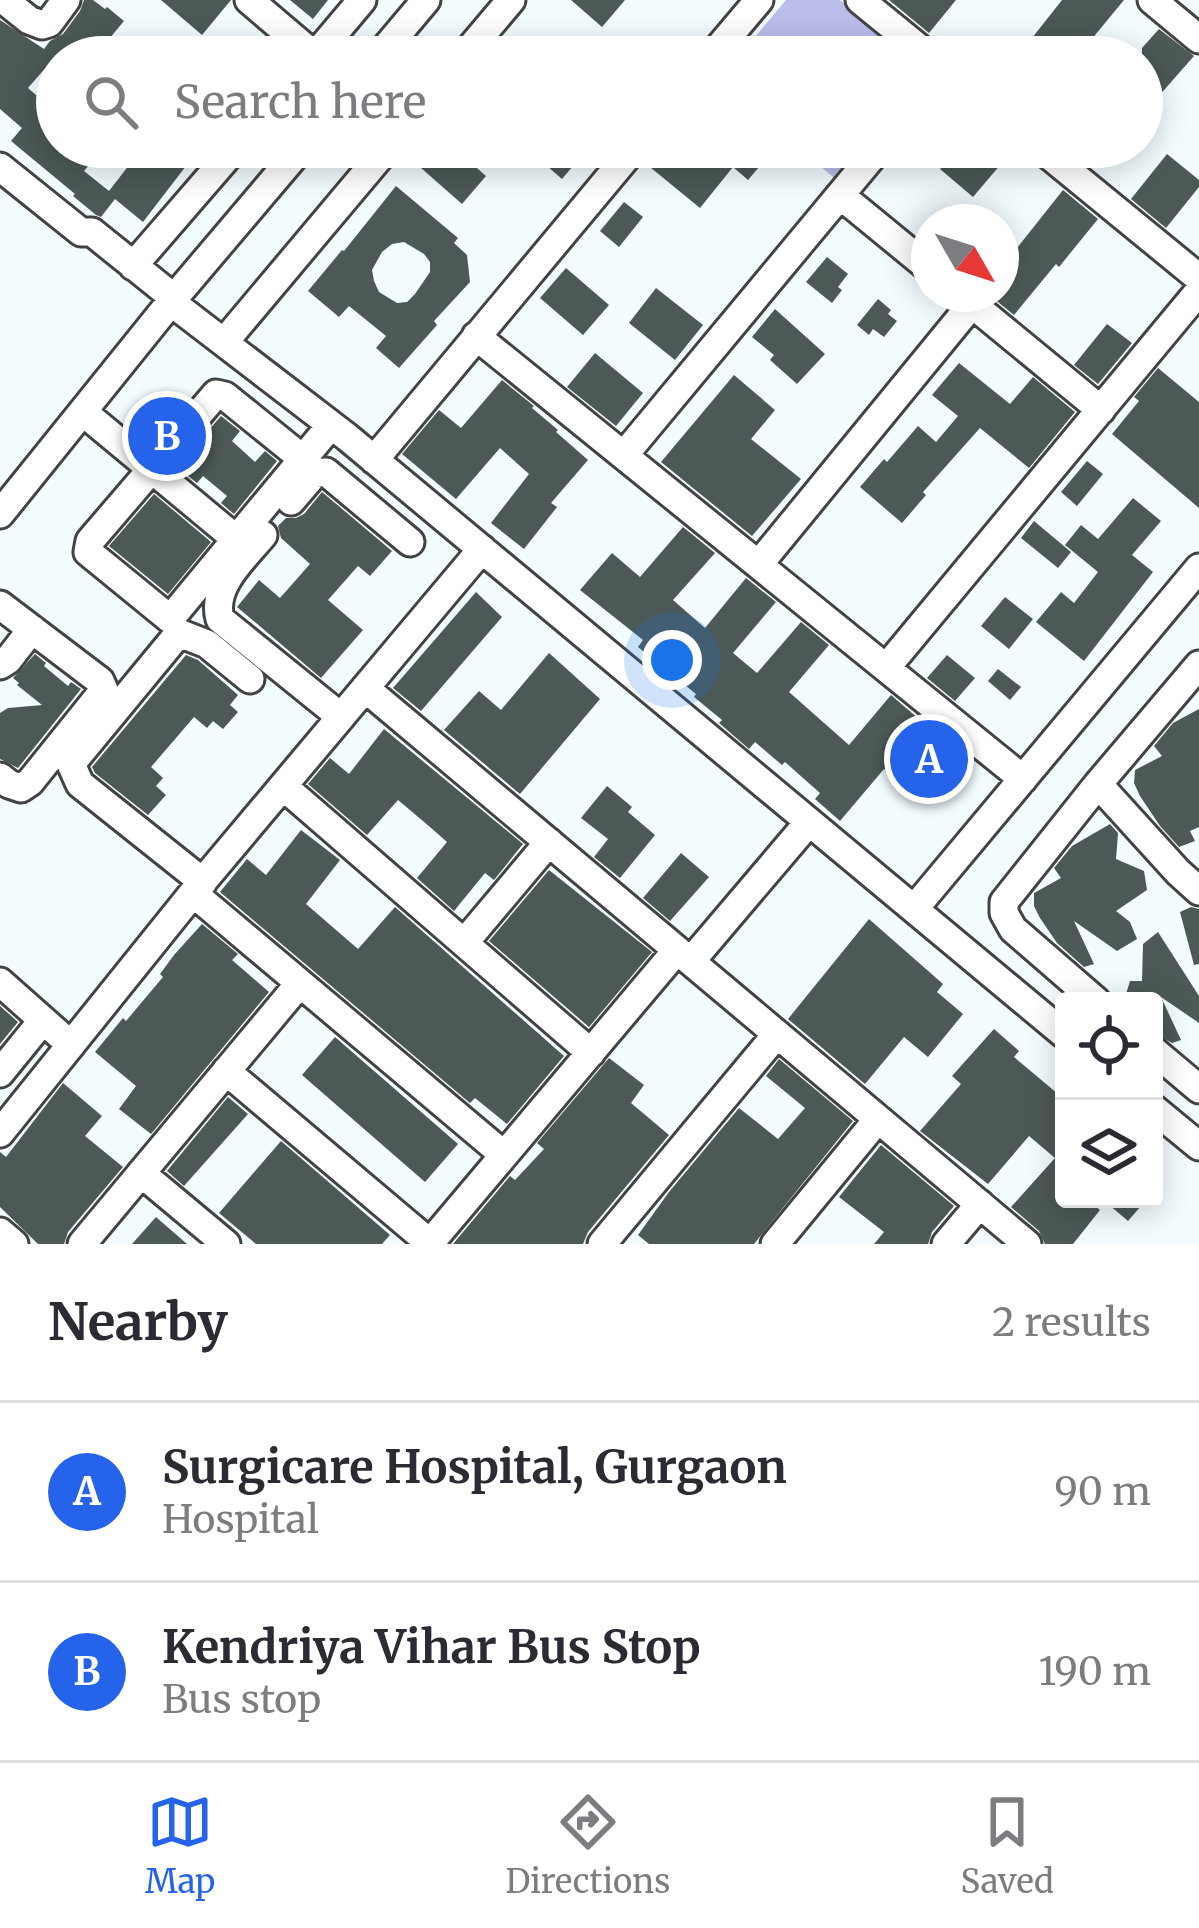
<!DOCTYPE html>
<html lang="en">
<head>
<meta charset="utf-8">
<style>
  body { margin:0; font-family:Merriweather,serif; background:#f2f2f3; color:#2b2b33 }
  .controls { position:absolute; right:36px; bottom:36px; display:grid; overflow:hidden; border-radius:12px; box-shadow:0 6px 30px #0003 }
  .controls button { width:108px; height:108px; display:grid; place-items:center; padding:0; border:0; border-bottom:3px solid #e1e1e2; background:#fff; color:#2b2b33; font:60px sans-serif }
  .compass { position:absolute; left:911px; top:204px; width:108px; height:108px; border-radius:50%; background:#fff; box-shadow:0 6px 30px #0003; rotate:129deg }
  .you { position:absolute; left:672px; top:660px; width:42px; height:42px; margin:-30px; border:9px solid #fff; border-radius:50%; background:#1a73e8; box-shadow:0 0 0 18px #1a73e833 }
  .badge { display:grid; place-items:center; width:78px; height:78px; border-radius:50%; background:#2563eb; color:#fff; font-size:39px; font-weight:700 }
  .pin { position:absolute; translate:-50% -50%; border:6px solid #fff; box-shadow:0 3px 12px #0006 }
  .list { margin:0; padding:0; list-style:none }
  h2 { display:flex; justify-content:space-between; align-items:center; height:156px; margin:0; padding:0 48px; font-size:51px }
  h2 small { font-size:39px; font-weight:400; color:#7c7c81 }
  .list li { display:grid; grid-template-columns:78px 1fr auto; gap:36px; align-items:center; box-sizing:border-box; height:180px; padding:0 48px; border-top:3px solid #e1e1e2 }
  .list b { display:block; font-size:45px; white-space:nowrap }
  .list p { margin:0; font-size:39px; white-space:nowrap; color:#7c7c81 }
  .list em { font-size:39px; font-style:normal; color:#7c7c81 }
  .icon { flex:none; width:66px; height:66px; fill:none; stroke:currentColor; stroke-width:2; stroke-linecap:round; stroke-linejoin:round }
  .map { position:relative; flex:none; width:1199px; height:1244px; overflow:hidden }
  .search { position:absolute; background:#fff; box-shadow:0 6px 30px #0003; left:36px; right:36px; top:36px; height:132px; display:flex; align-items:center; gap:30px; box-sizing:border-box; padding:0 42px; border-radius:66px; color:#7c7c81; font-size:45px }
  .sheet { height:516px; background:#fff }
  nav { display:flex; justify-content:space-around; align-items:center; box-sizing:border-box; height:168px; border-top:3px solid #e1e1e2; background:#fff; font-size:33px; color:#7c7c81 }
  nav a { display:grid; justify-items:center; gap:6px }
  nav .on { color:#2563eb }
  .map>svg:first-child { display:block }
  .green { fill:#bbbeeb }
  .building { fill:#4c5957; fill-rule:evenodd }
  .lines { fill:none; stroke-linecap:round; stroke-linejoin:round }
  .minor-casing { stroke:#434343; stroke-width:33 }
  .minor { stroke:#fff; stroke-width:27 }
</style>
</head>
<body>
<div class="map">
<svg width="1199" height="1244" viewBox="0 0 1199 1244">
  <rect width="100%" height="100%" fill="#f3fcff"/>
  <path class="green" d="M786,0H840L911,57H738Z
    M797,147H866L838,181Z"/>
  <path class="building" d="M84,0H93L105,9L107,7L124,21L94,57H57V72L48,65L28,88L57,113V147H104L84,171L109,191L143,147H163L186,166L143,222L115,199L101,217L96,215L73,196L75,194L11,141L22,128L0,109V20L44,49L50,41L63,34L80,11Z
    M161,0H231L202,35Z
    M290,0H328L313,19Z
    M571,0H625L602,27Z
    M889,0H956L929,33Z
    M1062,0H1124L1077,57H1017Z
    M1159,29L1194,56L1142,115V48Z
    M406,147H453L486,176L462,204L404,153Z
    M525,147H589L562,179Z
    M653,147H776L748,180L733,167L700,208L645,163Z
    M958,147H995L1007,157L973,197L940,169Z
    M1167,154L1199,180V187L1166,228L1131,199Z
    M396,186L458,238L454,243L467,255L470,282L434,321L437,325L399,368L376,348L386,336L349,306L339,317L308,291L342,250L344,251ZM404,242L424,254L430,262V272L415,294L407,302L397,303L379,292L374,281L372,270L382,252L392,244Z
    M1063,190L1098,219L1059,267L1056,264L1014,315L988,294H1001V268Z
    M624,202L643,217L619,247L600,231Z
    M827,257L848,274L838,287L842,290L832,303L806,282Z
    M566,268L609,305L583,335L540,298Z
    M656,288L703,325L675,360L629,323Z
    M878,299L891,310L888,314L897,321L884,337L873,329L869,335L857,325Z
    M775,309L825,354L797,384L770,360L774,355L752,337Z
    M1107,324L1132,343L1098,384L1074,365Z
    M595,353L643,393L616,426L567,387Z
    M959,363L1010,404L1033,377L1075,412L1029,468L980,428L923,492L926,495L902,523L860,487L884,459L887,462L918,426L936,442L958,416L932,395Z
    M1158,368L1199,402V508L1112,434L1139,401L1134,397Z
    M734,375L775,410L751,439L801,479L752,536L661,462Z
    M502,380L534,406L532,408L558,430L556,432L588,460L551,503L557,507L524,549L491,523L529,474L500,448L456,499L402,454L439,410L461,428Z
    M221,416L240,431L232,441L255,462L265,451L277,461L234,514L221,503L227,496L203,476L197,483L177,467Z
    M1087,461L1103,474L1077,506L1061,492Z
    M322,492L392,551L370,576L358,566L328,600L363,630L321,678L237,607L259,580L280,598L310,564L281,538L278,526L286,518H296L304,514Z
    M154,494L211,542L168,594L109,546Z
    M1133,498L1161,521L1132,555L1153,572L1084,661L1036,622L1061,592L1074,603L1098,572L1065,545L1081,525L1098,539Z
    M1034,521L1071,552L1058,568L1021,538Z
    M683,527L715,553L673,600L705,628L746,578L776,602L733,653L757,673L801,622L829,645L789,692L849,745L891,695L956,751L917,797L884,769L840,821L815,799L820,793L785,762L782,765L755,742L749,749L719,723L722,720L694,697L696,694L638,647L643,640L580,590L612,553L640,577Z
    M476,592L502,617L421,711L393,688Z
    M1005,597L1033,619L1009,649L981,626Z
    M549,653L600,699L520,794L444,730L479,691L501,710Z
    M35,654L46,663L44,666L68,686L71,682L81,689L18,768L0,759V713L8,708L42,705L17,685L19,683L13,678Z
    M186,655L198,660L238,695L230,705L238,712L223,729L213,721L207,728L194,717L151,767L163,778L156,786L166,795L148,815L95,773L92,767Z
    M947,655L975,678L955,701L927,678Z
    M998,669L1021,687L1010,700L988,681Z
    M1199,709V827L1190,831L1195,841L1179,847L1160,826L1140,796L1134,783L1135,770L1162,756L1154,746L1173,723Z
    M384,729L523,844L494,880L485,873L454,911L417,878L447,842L430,827L398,800L367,835L308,784L330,758L349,774Z
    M607,786L632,807L628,812L655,835L620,878L594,857L608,839L581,818Z
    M1110,824L1118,833L1116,859L1144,871L1147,890L1116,911L1130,922L1137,939L1117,951L1074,921L1094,964L1084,967L1057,943L1040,918L1034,906V893L1061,878L1054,868L1072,846Z
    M301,830L340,860L306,904L358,949L395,907L564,1056L507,1124L475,1098L470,1103L220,892L247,859L266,875Z
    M681,853L709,877L670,921L643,898Z
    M549,870L652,952L589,1027L489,941Z
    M1191,907L1199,909V964L1194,965L1180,912Z
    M869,919L943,984L937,992L963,1014L928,1057L904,1037L865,1084L788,1019Z
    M202,924L238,954L232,960L269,992L151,1134L119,1109L136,1086L95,1052L123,1018L126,1021L163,977L160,974L174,955Z
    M1158,932L1199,996V1023L1161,997L1181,1040L1172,1043L1154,1033V1001H1132L1126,994L1130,981H1142L1143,944Z
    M0,1006L18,1022L0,1044Z
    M994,1029L1019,1051L1014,1057L1064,1099V1199H1087L1100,1210L1073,1244H1045L1039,1231L1011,1207L1055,1158L1029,1136L988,1184L920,1131L961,1084L952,1076Z
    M335,1037L458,1144L425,1182L302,1075Z
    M609,1058L644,1085L631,1103L669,1135L588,1232L583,1244H453L510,1176L515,1180L544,1149L537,1143Z
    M779,1059L853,1121L754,1244H649L638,1235L669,1192L739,1108L778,1139L805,1108L766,1076Z
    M63,1083L102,1116L85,1136L123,1167L68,1232L64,1244H38L0,1207V1152L6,1157Z
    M228,1097L248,1114L184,1186L167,1171Z
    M281,1141L390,1235L382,1244H256L219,1213Z
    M881,1145L954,1206L932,1232L928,1244H874L884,1232L839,1197Z
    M1102,1199H1147L1128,1221Z
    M156,1217L187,1244H132Z"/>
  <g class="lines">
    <defs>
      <path id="minor" d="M4,0L29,20L42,25L49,23L66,0
        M249,0L315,56
        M860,0L930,57
        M1152,0L1199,39
        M314,57L362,0
        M378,57L426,0
        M463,57L511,0
        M711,57L759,0
        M1039,147L1199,278
        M0,167L81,232H92L174,298
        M840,195L929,268
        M133,266L236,147
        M960,294L1101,410
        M171,302L347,437L1064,1034
        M476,336L1023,779
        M225,341L388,147
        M83,412L236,539
        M624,455L880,147
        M303,459L225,396L216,394L90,541L88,552L170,619L331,425
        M374,460L635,147
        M291,501L315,473L326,472L410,542
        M0,514L174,298L302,147
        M263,535C243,559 211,587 220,619L341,717
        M759,564L972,304
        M0,605L100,681L104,690L30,782L21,788L9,784L0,777
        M0,665L8,660L32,629
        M886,668L1199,291
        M365,688L1027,1244
        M1098,784L1178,872L1199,891
        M283,786L591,1053
        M203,882L80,784L71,764L179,633L207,644L250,679
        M193,893L504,1155
        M914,909L1199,568
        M464,943L549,842
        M691,961L809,822
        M0,982L71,1045
        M1096,1001L1013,929L1004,913V902L1098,784L1199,665
        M1154,1051L1199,1089
        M226,1071L431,1244
        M0,1073L43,1020
        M1154,1109L1199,1146
        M0,1133L193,893L482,549
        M141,1173L226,1244
        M0,1232L14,1244
        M430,1243L677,950
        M82,1244L300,983
        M602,1244L777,1034
        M775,1244L878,1119
        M946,1244L980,1204"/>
    </defs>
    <use href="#minor" class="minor-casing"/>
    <use href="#minor" class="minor"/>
  </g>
</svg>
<div class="controls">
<button><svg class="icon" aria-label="locate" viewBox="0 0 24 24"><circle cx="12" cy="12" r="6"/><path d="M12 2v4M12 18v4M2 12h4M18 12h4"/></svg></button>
<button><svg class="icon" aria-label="layers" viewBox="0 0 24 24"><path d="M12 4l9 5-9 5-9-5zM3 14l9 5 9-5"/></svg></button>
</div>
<svg class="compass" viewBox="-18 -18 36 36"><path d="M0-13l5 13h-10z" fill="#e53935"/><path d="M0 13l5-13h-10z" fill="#7c7c81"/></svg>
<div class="you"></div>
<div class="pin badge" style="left:929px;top:759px">A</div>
<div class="pin badge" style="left:167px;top:436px">B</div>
<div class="search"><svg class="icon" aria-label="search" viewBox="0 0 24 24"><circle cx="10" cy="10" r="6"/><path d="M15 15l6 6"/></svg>Search here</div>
</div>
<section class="sheet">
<h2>Nearby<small>2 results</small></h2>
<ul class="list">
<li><span class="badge">A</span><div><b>Surgicare Hospital, Gurgaon</b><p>Hospital</p></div><em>90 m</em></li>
<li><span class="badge">B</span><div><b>Kendriya Vihar Bus Stop</b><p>Bus stop</p></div><em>190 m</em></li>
</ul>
</section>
<nav>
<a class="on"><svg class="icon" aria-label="map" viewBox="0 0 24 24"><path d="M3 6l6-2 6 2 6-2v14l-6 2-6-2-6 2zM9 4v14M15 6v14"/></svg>Map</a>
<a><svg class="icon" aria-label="directions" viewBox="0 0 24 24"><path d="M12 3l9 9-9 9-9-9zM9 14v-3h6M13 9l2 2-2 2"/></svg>Directions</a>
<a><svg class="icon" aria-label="saved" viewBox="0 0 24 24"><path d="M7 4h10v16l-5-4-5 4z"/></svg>Saved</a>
</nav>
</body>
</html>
